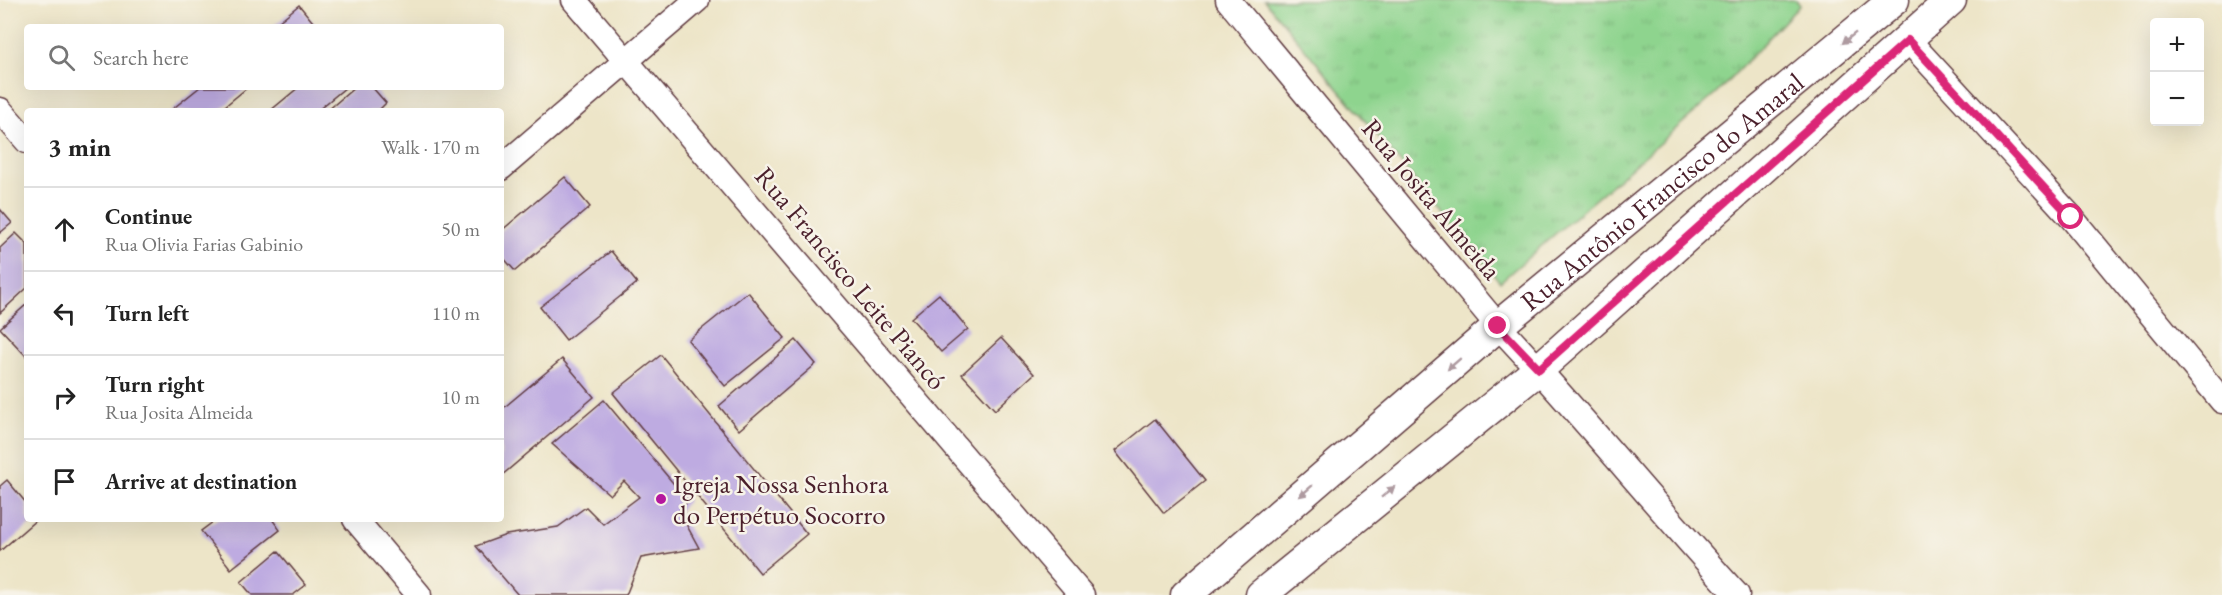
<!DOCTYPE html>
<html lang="en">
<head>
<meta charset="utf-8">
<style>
  body { margin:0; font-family:"EB Garamond",serif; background:#f2f2f2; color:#222 }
  .controls { position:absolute; right:18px; top:18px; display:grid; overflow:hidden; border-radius:6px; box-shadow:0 6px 24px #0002 }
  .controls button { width:54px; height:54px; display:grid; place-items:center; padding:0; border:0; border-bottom:2px solid #e0e0e0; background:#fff; color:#222; font:30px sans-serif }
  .stop { position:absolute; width:18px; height:18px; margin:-14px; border:4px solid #db2777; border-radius:50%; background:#fff }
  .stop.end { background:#db2777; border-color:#fff; box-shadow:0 2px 6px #0008 }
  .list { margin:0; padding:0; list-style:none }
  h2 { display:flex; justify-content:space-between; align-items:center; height:78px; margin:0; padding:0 24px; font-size:26px }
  h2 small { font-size:20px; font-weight:400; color:#767676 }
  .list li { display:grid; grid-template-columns:39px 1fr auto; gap:18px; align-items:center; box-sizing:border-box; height:84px; padding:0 24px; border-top:2px solid #e0e0e0 }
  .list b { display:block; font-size:22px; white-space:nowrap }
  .list p { margin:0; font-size:20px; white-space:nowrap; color:#767676 }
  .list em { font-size:20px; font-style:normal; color:#767676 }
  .icon { flex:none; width:33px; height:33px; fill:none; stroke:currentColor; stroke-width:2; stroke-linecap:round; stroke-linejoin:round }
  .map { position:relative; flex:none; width:2222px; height:595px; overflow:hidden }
  .search { position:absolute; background:#fff; box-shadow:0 6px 24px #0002; left:24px; top:24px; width:480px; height:66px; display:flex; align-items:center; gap:15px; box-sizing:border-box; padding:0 21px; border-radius:6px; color:#767676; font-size:22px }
  .panel { position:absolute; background:#fff; box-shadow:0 6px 24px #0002; left:24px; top:108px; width:480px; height:414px; border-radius:6px }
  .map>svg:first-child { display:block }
  .grass { fill:url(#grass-tufts); stroke:#6c7a5c; stroke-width:1.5 }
  .building { fill:#beabe1 }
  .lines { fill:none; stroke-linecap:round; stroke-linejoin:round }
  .minor-casing { stroke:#623d43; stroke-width:27 }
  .tertiary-casing { stroke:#623d43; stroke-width:33 }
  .minor { stroke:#fff; stroke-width:24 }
  .tertiary { stroke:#fff; stroke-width:30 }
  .oneway { fill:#ae9aa0 }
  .route { stroke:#db2777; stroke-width:8 }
  .poi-dot { fill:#b5179e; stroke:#f7f3e8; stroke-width:2 }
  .labels { text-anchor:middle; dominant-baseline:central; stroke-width:5; stroke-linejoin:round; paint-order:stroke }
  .street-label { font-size:27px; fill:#4a1f2b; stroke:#f7f3e8 }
  .poi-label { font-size:27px; fill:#4a1f2b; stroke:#f7f3e8; text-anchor:start }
</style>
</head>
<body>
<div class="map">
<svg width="2222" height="595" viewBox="0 0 2222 595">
  <defs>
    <pattern id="grass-tufts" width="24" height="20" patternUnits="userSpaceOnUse" patternTransform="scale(1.5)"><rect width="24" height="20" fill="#8ed48e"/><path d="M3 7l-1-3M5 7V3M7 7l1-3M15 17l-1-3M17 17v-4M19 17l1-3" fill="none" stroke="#7cb67b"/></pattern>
  </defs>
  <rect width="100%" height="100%" fill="#f7f3e8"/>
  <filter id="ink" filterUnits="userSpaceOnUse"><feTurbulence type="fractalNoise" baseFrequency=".0167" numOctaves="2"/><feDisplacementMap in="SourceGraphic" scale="12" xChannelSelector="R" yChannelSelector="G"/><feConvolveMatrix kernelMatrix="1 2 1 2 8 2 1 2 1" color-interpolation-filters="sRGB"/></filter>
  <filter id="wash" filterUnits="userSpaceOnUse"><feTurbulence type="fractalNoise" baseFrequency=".008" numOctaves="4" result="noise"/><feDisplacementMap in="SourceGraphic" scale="24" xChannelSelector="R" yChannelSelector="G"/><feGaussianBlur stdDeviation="1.35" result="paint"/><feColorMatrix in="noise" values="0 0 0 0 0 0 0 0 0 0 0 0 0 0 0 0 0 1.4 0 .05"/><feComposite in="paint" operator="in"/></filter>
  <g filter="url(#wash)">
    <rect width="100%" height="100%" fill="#ede5c8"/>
    <path class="grass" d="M1264,0H1796L1800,5L1717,93L1500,282Z"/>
    <g id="blocks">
      <path class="building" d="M299,5L317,27H272Z
        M200,87H248L219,111H170Z
        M299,87H346L317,111H270Z
        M355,87H372L386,103L378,111H327Z
        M565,177L590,207L515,271L501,255V231Z
        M0,209L12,223L0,233Z
        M16,233L27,244V288L0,313V248Z
        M611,251L637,283L566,340L540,307Z
        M748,292L785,338L725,386L688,340Z
        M939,294L968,329L941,352L911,318Z
        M27,304V357L0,328Z
        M1001,338L1034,374L995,410L962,374Z
        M796,340L816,364L739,430L719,406Z
        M661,355L807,534L760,573L613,393Z
        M562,359L594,397L501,476V410Z
        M604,400L688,501L679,511L699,548L641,558L626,595H518L476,546L506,535L558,527L586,507L603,524L639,497L624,481L610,495L552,444Z
        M1155,419L1205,481L1164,513L1115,451Z
        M7,480L27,504V519H37L0,551V486Z
        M217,519H272L280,530L231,569L201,531Z
        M278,551L306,585L293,595H252L241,582Z"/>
    </g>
  </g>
  <g filter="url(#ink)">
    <use href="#blocks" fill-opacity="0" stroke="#623d43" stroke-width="1.5"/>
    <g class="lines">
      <defs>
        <path id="minor" d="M574,0L1082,595
          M1228,0L1498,326C1581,413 1656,507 1737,595
          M1908,40L2071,217L2222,401
          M0,110L27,141
          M501,168L697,0
          M355,519L419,595"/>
        <g id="tertiary">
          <path id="s1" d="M1186,595L1498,326L1894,0"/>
          <path d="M1261,595L1539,369L1951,0"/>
        </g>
      </defs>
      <use href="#minor" class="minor-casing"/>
      <use href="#tertiary" class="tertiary-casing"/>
      <use href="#minor" class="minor"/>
      <use href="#tertiary" class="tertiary"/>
    </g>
    <defs><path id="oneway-solid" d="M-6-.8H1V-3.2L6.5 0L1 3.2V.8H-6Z" transform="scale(1.5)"/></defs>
    <g class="oneway">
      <use href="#oneway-solid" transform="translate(1849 38) rotate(141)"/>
      <use href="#oneway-solid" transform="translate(1454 364) rotate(139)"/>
      <use href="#oneway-solid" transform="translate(1306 491) rotate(139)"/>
      <use href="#oneway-solid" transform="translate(1388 492) rotate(-39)"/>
    </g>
  </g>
  <g class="lines" filter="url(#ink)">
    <path class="route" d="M1498,326L1539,369L1908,40L2071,217"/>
  </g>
  <circle class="poi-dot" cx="661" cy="499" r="6"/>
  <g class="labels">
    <g class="street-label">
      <text stroke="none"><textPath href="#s1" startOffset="624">Rua Antônio Francisco do Amaral</textPath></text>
      <text transform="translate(1432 199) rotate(50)">Rua Josita Almeida</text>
      <text transform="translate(851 278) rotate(50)">Rua Francisco Leite Piancó</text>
    </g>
    <g class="poi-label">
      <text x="673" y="483">Igreja Nossa Senhora<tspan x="673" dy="31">do Perpétuo Socorro</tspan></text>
    </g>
  </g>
</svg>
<div class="controls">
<button>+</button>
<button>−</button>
</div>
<div class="stop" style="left:2071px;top:217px"></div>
<div class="stop end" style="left:1498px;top:326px"></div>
<div class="search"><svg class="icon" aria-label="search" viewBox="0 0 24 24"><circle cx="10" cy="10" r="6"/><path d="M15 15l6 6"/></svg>Search here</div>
<section class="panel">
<h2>3 min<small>Walk · 170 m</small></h2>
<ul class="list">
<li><svg class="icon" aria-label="ahead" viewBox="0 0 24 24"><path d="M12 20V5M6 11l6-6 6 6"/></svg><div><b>Continue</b><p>Rua Olivia Farias Gabinio</p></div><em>50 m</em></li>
<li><svg class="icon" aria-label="left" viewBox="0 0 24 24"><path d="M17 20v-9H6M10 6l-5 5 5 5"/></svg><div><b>Turn left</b></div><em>110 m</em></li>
<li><svg class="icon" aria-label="right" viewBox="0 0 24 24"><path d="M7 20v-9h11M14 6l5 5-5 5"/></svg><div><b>Turn right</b><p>Rua Josita Almeida</p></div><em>10 m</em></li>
<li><svg class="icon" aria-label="arrive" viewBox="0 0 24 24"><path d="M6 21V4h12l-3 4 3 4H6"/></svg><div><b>Arrive at destination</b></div></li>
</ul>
</section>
</div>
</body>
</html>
